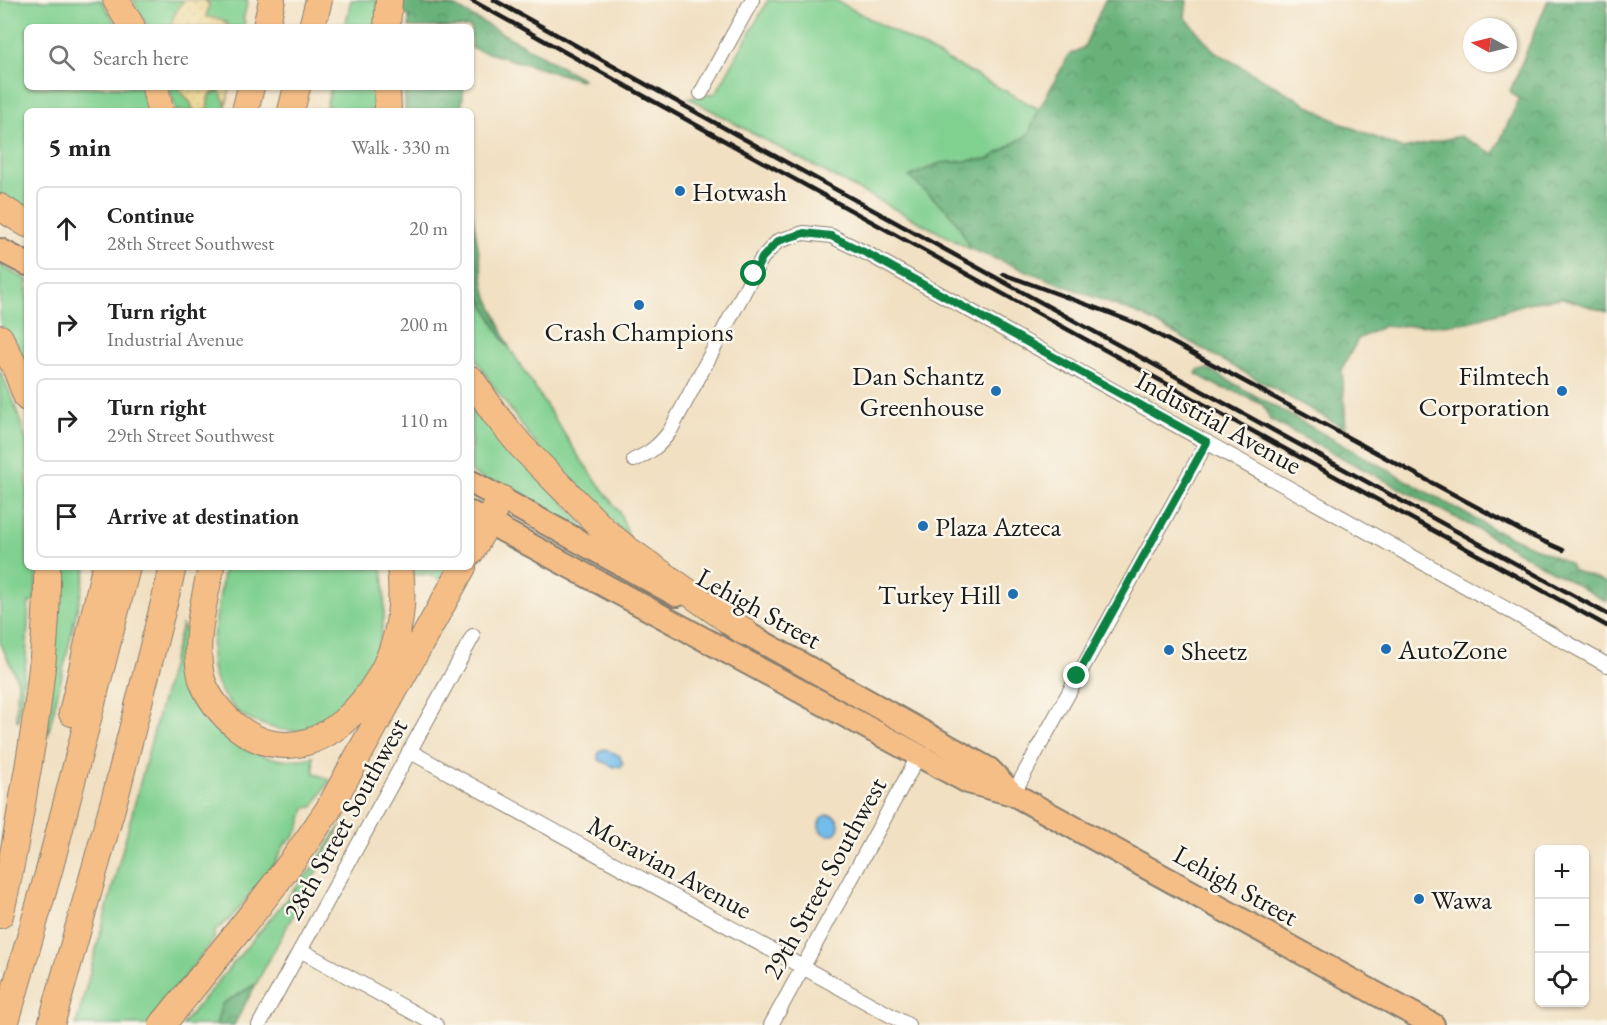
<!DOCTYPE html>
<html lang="en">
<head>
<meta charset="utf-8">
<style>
  body { margin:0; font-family:"EB Garamond",serif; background:#f6f6f6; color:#222 }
  .controls { position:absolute; right:18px; bottom:18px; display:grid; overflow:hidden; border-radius:9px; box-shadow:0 2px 4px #0004 }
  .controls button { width:54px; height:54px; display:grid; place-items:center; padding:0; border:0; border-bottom:2px solid #e0e0e0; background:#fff; color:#222; font:30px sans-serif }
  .compass { position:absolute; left:1463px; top:18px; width:54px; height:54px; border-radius:50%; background:#fff; box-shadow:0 2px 4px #0004; rotate:277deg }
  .stop { position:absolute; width:18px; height:18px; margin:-14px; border:4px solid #0b8043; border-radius:50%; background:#fff }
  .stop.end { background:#0b8043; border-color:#fff; box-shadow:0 2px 6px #0008 }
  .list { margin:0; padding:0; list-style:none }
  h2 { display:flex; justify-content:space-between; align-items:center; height:78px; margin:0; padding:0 24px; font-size:26px }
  h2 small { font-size:20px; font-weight:400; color:#767676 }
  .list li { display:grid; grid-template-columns:39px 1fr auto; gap:18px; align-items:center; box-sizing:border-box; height:84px; margin:0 12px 12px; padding:0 12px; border:2px solid #e0e0e0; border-radius:9px }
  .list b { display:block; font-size:22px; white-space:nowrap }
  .list p { margin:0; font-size:20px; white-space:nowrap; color:#767676 }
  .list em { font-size:20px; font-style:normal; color:#767676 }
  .icon { flex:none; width:33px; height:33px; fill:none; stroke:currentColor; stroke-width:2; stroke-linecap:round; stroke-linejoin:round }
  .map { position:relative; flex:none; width:1607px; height:1025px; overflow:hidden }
  .search { position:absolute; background:#fff; box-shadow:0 2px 4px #0004; left:24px; top:24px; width:450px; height:66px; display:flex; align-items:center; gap:15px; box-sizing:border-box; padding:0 21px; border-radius:9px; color:#767676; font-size:22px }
  .panel { position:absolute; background:#fff; box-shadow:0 2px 4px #0004; left:24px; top:108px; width:450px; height:462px; border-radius:9px }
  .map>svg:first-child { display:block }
  .green { fill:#80d090; stroke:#4e7656; stroke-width:1.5 }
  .forest { fill:url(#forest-crowns); stroke:#42674b; stroke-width:1.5 }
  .sand { fill:url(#sand-dots); stroke:#857b5d; stroke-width:1.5 }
  .water { fill:#72bdec; stroke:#476c84; stroke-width:1.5 }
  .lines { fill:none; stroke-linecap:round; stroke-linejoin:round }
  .minor-casing { stroke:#867e6f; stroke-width:16 }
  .trunk-casing { stroke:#867e6f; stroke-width:26 }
  .motorway-casing { stroke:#867e6f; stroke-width:28 }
  .minor { stroke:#fff; stroke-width:14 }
  .trunk { stroke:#f6be87; stroke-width:22 }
  .motorway { stroke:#f6be87; stroke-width:26 }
  .rail { stroke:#1c1c1c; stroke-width:4.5 }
  .route { stroke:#0b8043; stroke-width:8 }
  .poi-dot { fill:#1f6fb2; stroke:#fbf7ec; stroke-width:2 }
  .labels { text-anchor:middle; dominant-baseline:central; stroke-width:5; stroke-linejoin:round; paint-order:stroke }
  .poi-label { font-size:27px; fill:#1c1c1c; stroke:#fbf7ec; text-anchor:start }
  .street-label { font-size:27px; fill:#1c1c1c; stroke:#fbf7ec }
</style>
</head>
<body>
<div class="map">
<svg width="1607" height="1025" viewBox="0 0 1607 1025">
  <defs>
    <pattern id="forest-crowns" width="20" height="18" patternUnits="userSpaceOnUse" patternTransform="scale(1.5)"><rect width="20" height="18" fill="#68b27a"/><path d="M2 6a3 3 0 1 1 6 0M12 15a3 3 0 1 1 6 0" fill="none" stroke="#559063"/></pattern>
    <pattern id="sand-dots" width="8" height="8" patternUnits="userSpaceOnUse" patternTransform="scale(1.5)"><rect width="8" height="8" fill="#eeda9e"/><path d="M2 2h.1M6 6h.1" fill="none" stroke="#ccba88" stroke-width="1.8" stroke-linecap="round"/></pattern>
  </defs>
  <rect width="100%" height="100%" fill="#fbf7ec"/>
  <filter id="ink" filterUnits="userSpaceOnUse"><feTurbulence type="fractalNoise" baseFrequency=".0167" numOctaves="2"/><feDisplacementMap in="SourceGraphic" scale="12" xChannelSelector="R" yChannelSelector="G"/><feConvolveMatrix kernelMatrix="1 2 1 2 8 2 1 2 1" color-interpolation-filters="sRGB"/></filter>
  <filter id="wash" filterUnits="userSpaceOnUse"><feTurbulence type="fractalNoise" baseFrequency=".008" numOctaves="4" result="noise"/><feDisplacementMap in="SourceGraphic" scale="24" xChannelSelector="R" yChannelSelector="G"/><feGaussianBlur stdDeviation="1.35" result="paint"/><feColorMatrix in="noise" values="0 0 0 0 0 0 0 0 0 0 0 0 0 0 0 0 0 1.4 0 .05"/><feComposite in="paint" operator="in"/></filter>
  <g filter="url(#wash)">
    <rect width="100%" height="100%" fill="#f1e0c2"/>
    <path class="green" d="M0,0H101L118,27H27V87H145L151,111H27V216L0,198Z
      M133,0H183L173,18L171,27H148Z
      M205,0H248L243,20L245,21L243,27H229L226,22L206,17L209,4Z
      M351,0H378L376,27H345Z
      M768,0H835L1039,109L1029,134L989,159L940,163L910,177L948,211L959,225L970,249L761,138L689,98L716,93Z
      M169,87H177L190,102L194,111H176Z
      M331,87H375V111H325Z
      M221,90L226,106L225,111H207L209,95Z
      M0,265L27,280V369L0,323Z
      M471,296L480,297C491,314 495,332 509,347L579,457L620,513L630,539L534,442L491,383L471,351Z
      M0,370L14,402L27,443V567H37L35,599L32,602H29L26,660L18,722L16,716L18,681L0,642Z
      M471,393L588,531L508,493L471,472Z
      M60,567H87L48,735L44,725L52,662Z
      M224,567H382C387,597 385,638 371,665C366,675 359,684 353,692C343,708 328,725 309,729C291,734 272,728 255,722C233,713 216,690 212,667C209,655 213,642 214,630C218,609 221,588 224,567Z
      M407,567H448L440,579C429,575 421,573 409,576Z
      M182,625C184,628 188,633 189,637C194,654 188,675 193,692C209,740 265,769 313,757L314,773L330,780L313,807L305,808L299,829L293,838L285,844L275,863L232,917L215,931L214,939L148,1025H76Z
      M346,817L256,984L222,1004L216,1025H182L314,866Z"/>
    <path class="forest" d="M402,0H415L426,5L454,6L583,79L580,80L471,48V27H409V16L402,12Z
      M1105,0H1187L1185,17L1214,51L1336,121L1403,149L1460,136L1494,154L1519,99L1510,91L1548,0H1607V312L1562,298L1527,303L1469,322L1442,325L1384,326L1358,339L1342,369L1346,429L1145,317L970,249L959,225L948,211L909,177L940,163L989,159L1029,134L1039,109L1069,55L1084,47Z
      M404,87H464L461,111H405Z
      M471,205L485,290L509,347C495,332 491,314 480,297L471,296Z
      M1208,369L1491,528L1569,563L1572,570L1607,583V602L1479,530L1270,420L1263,405L1234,391L1221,388L1196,374L1198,370Z
      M256,984L234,1025H216L222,1004Z"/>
    <path class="sand" d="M183,0H205L209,4L206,17C215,18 224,18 229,27H171L173,18Z
      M177,87H230L226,106L220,90L209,95L207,111H194L190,102Z"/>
    <path class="water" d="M605,749L620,756L621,761L623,762L621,767L619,766L614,767L599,760L598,755L601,750Z
      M819 825a10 10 0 1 1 20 0a10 10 0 1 1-20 0Z"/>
  </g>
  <g filter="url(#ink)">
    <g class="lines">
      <defs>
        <path id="minor" d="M701,93L752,0
          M634,460C650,453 660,445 670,431L762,258L778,241L804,233L831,236L870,255L1607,665
          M409,751L908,1025
          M1013,794L1207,442
          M300,950L436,1025
          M259,1025L473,636
          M771,1025L919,755"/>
        <path id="trunk" d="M0,250L27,264
          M471,482L677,595
          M471,513L968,782L1013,794L1433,1025
          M730,624L989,769L1013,794"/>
        <path id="motorway" d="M116,0L132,27
          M266,27L272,0
          M312,27L319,0
          M387,27L389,0
          M155,87L160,111
          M387,87L388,111
          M245,111L251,87
          M291,111L297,87
          M0,207L27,224
          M0,338L16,369L27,398
          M471,379L495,414L521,446L604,530L627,549L745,632
          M471,552L501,498
          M211,567C204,603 192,644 202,680C208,698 223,716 237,727C305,779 374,708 394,644C402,619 403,593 400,567
          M72,713L105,567
          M0,915C11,872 18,828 25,785C38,713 48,640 47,567
          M5,1025L50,867L127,567
          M51,1025L117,790L173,567
          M162,1025C219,955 278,885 328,810L463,567"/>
      </defs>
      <use href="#minor" class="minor-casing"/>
      <use href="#trunk" class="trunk-casing"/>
      <use href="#motorway" class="motorway-casing"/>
      <use href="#minor" class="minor"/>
      <use href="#trunk" class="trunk"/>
      <use href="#motorway" class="motorway"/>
      <path class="rail" d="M471,0L734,146L1607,626
        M494,0L746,140L1607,614
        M1003,274L1107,312L1140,325L1525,533L1563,550"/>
    </g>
  </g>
  <g class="lines" filter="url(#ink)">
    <path class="route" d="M754,274L762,258L778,241L804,233L831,236L870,255L1207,442L1077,676"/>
  </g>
  <g class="poi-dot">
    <circle cx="680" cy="191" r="6"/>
    <circle cx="639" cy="305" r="6"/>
    <circle cx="996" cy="391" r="6"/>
    <circle cx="1562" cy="391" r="6"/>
    <circle cx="923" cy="526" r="6"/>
    <circle cx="1013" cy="594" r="6"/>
    <circle cx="1386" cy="649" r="6"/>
    <circle cx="1169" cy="650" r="6"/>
    <circle cx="1419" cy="899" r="6"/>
  </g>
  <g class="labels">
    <g class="poi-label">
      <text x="692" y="191">Hotwash</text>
      <text x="639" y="331" text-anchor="middle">Crash Champions</text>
      <text x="984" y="375" text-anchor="end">Dan Schantz<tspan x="984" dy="31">Greenhouse</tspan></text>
      <text x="1550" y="375" text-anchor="end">Filmtech<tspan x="1550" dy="31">Corporation</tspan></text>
      <text x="935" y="526">Plaza Azteca</text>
      <text x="1001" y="594" text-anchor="end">Turkey Hill</text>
      <text x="1398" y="649">AutoZone</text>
      <text x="1181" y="650">Sheetz</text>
      <text x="1431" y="899">Wawa</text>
    </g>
    <g class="street-label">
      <text transform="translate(1219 422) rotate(29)">Industrial Avenue</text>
      <text transform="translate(759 608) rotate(29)">Lehigh Street</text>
      <text transform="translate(345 819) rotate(-61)">28th Street Southwest</text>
      <text transform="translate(670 867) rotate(29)">Moravian Avenue</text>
      <text transform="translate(824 878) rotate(-61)">29th Street Southwest</text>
      <text transform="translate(1236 885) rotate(29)">Lehigh Street</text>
    </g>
  </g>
</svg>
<div class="controls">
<button>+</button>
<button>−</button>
<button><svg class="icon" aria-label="locate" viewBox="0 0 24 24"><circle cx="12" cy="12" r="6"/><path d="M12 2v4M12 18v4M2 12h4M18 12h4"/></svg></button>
</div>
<svg class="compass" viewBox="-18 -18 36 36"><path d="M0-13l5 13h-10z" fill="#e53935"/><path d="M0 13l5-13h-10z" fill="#767676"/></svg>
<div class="stop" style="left:754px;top:274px"></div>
<div class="stop end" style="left:1077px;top:676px"></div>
<div class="search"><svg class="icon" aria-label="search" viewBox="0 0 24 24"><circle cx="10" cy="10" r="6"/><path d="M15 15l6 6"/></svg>Search here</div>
<section class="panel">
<h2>5 min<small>Walk · 330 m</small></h2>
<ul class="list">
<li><svg class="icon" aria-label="ahead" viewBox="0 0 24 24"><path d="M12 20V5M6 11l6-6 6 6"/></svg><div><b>Continue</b><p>28th Street Southwest</p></div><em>20 m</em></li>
<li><svg class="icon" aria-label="right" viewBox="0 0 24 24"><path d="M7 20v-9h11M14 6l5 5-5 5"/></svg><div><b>Turn right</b><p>Industrial Avenue</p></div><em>200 m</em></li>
<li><svg class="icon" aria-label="right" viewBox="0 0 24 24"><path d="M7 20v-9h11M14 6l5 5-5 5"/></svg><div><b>Turn right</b><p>29th Street Southwest</p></div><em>110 m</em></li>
<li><svg class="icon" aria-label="arrive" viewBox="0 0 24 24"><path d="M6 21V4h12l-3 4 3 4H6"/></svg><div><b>Arrive at destination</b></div></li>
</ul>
</section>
</div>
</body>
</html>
